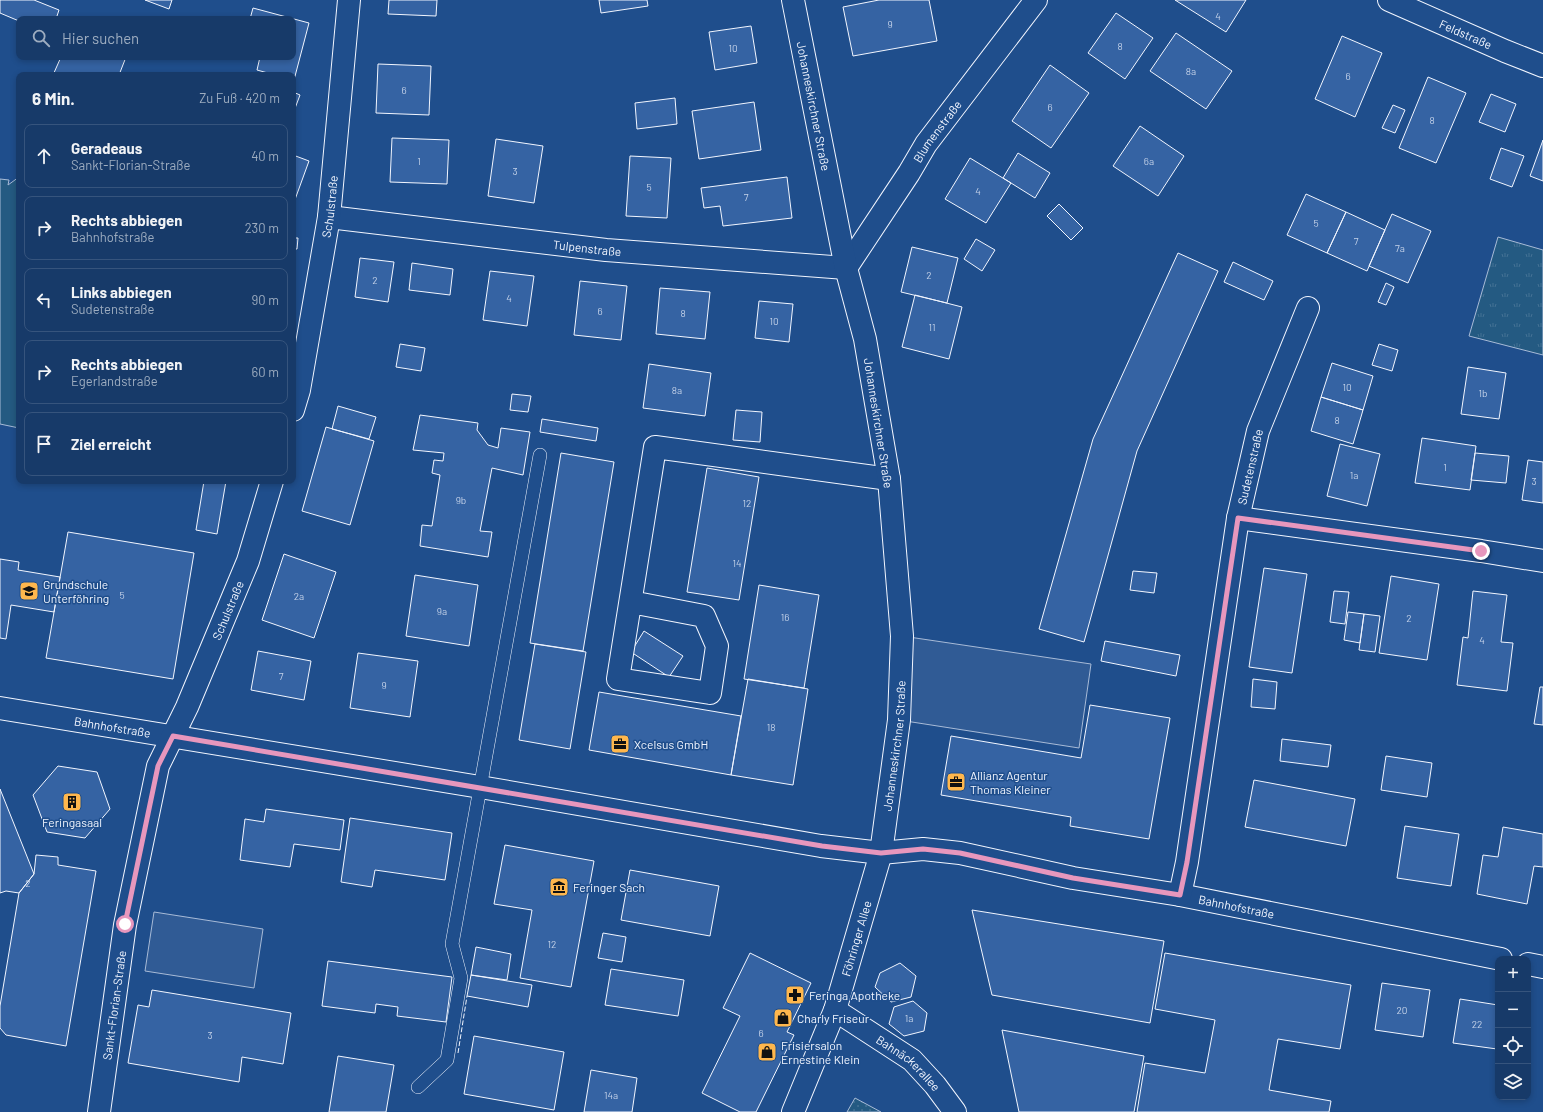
<!DOCTYPE html>
<html lang="de">
<head>
<meta charset="utf-8">
<style>
  body { margin:0; font-family:Barlow,sans-serif; background:#20416f; color:#f1f3f6 }
  .controls { position:absolute; right:12px; bottom:12px; display:grid; overflow:hidden; border-radius:8px; box-shadow:0 2px 6px #0003 }
  .controls button { width:36px; height:36px; display:grid; place-items:center; padding:0; border:0; border-bottom:1px solid #36547d; background:#173a69; color:#f1f3f6; font:20px sans-serif }
  .stop { position:absolute; width:12px; height:12px; margin:-9px; border:3px solid #e797bd; border-radius:50%; background:#fff }
  .stop.end { background:#e797bd; border-color:#fff; box-shadow:0 1px 4px #0008 }
  .list { margin:0; padding:0; list-style:none }
  h2 { display:flex; justify-content:space-between; align-items:center; height:52px; margin:0; padding:0 16px; font-size:17px }
  h2 small { font-size:13px; font-weight:400; color:#9eadc0 }
  .list li { display:grid; grid-template-columns:26px 1fr auto; gap:12px; align-items:center; box-sizing:border-box; height:64px; margin:0 8px 8px; padding:0 8px; border:1px solid #36547d; border-radius:8px }
  .list b { display:block; font-size:15px; white-space:nowrap }
  .list p { margin:0; font-size:13px; white-space:nowrap; color:#9eadc0 }
  .list em { font-size:13px; font-style:normal; color:#9eadc0 }
  .icon { flex:none; width:22px; height:22px; fill:none; stroke:currentColor; stroke-width:2; stroke-linecap:round; stroke-linejoin:round }
  .map { position:relative; flex:none; width:1543px; height:1112px; overflow:hidden }
  .search { position:absolute; background:#173a69; box-shadow:0 2px 6px #0003; left:16px; top:16px; width:280px; height:44px; display:flex; align-items:center; gap:10px; box-sizing:border-box; padding:0 14px; border-radius:8px; color:#9eadc0; font-size:15px }
  .panel { position:absolute; background:#173a69; box-shadow:0 2px 6px #0003; left:16px; top:72px; width:280px; height:412px; border-radius:8px }
  .map>svg:first-child { display:block }
  .grass { fill:url(#grass-dots); stroke:#a8bbd7 }
  .park { fill:url(#park-tufts); stroke:#a8bbd7 }
  .pitch { fill:#245a82; stroke:#a8bbd7 }
  .parking { fill:#305b95; stroke:#a8bbd7 }
  .building { fill:#3563a3; stroke:#f2f6ff }
  .lines { fill:none; stroke-linecap:round; stroke-linejoin:round }
  .service-casing { stroke:#f2f6ff; stroke-width:14 }
  .minor-casing { stroke:#f2f6ff; stroke-width:24 }
  .service { stroke:#1f4e8c; stroke-width:13 }
  .minor { stroke:#1f4e8c; stroke-width:22 }
  .fence { stroke:#f2f6ff; stroke-width:1; stroke-dasharray:5 2; stroke-linecap:butt }
  .route { stroke:#e797bd; stroke-width:5 }
  .labels { text-anchor:middle; dominant-baseline:central; stroke-width:3; stroke-linejoin:round; paint-order:stroke }
  .number-label { font-size:10px; fill:#c3d1e8 }
  .street-label { font-size:12px; fill:#f2f6ff; stroke:#1f4e8c }
  .poi-label { font-size:12px; fill:#f2f6ff; stroke:#1f4e8c; text-anchor:start }
</style>
</head>
<body>
<div class="map">
<svg width="1543" height="1112" viewBox="0 0 1543 1112">
  <defs>
    <pattern id="grass-dots" width="8" height="8" patternUnits="userSpaceOnUse"><rect width="8" height="8" fill="#245a82"/><path d="M2 2h.1M6 6h.1" fill="none" stroke="#447295" stroke-width="1.8" stroke-linecap="round"/></pattern>
    <pattern id="park-tufts" width="24" height="20" patternUnits="userSpaceOnUse"><rect width="24" height="20" fill="#245a82"/><path d="M3 7l-1-3M5 7V3M7 7l1-3M15 17l-1-3M17 17v-4M19 17l1-3" fill="none" stroke="#447295"/></pattern>
  </defs>
  <rect width="100%" height="100%" fill="#1f4e8c"/>
  <path class="grass" d="M855,1098L881,1112H847Z"/>
  <path class="park" d="M1498,237L1543,250V355L1469,336Z"/>
  <path class="pitch" d="M19,177V428L0,424V179L9,180L8,185Z"/>
  <path class="parking" d="M902,636L1091,664L1079,748L899,720Z
    M154,912L263,929L254,988L145,971Z"/>
  <path class="building" d="M0,0H34L59,10L56,19H19V21L0,13Z
    M145,0H172L169,9Z
    M389,0H437L436,16L388,14Z
    M599,0H647L648,6L601,13Z
    M879,0H929L937,41L853,56L843,7Z
    M1175,0H1246L1226,32Z
    M253,8L309,23L294,80L293,75H275L257,70L260,57H293V19H250Z
    M1116,13L1153,38L1125,79L1088,53Z
    M751,26L757,63L715,70L709,32Z
    M1176,33L1232,71L1206,109L1150,71Z
    M1342,36L1382,53L1355,117L1315,99Z
    M61,57H126L119,75H53Z
    M378,64L431,66L429,115L376,113Z
    M1050,65L1089,93L1051,148L1012,121Z
    M1428,77L1466,93L1436,163L1399,148Z
    M293,92L300,95L294,111L293,110Z
    M1491,94L1516,104L1505,132L1479,122Z
    M675,98L677,124L637,129L635,103Z
    M754,102L761,150L699,159L692,111Z
    M1393,105L1405,110L1395,133L1382,128Z
    M1140,126L1184,156L1158,196L1113,166Z
    M392,138L449,140L447,184L390,182Z
    M496,139L543,146L534,203L488,196Z
    M1543,140V181L1530,176Z
    M1501,148L1524,156L1512,187L1490,179Z
    M1018,153L1050,173L1035,198L1003,178Z
    M293,155L309,161L293,205Z
    M630,156L671,158L667,218L626,216Z
    M970,158L1011,183L986,223L945,199Z
    M787,177L792,218L723,226L720,206L704,208L701,188Z
    M1306,194L1346,212L1327,253L1287,235Z
    M1059,204L1083,228L1071,240L1047,216Z
    M1346,212L1385,230L1367,271L1327,253Z
    M1392,214L1431,231L1408,283L1369,266Z
    M293,238H298L297,249H293Z
    M976,239L995,250L982,271L964,259Z
    M912,247L958,258L947,303L901,292Z
    M1178,253L1218,271L1137,451L1084,642L1039,629L1093,439Z
    M360,258L394,262L388,302L355,297Z
    M1233,262L1273,281L1264,300L1224,282Z
    M412,263L453,269L450,295L409,290Z
    M490,271L534,276L527,326L483,320Z
    M580,281L627,286L621,340L574,335Z
    M1386,283L1394,287L1386,305L1378,302Z
    M660,288L710,292L705,339L656,334Z
    M915,295L962,307L949,359L902,347Z
    M759,301L793,304L789,342L755,338Z
    M400,344L425,348L421,371L396,367Z
    M1379,344L1398,350L1392,371L1372,365Z
    M1332,363L1373,376L1363,410L1321,397Z
    M649,364L711,373L705,416L643,408Z
    M1468,367L1506,373L1499,419L1461,414Z
    M512,394L531,396L528,412L510,410Z
    M1321,397L1363,410L1353,444L1311,431Z
    M338,406L376,417L369,439L332,429Z
    M736,410L762,412L760,442L733,440Z
    M420,415L478,423L477,430L488,445L498,448L501,428L530,432L523,475L492,468L480,531L492,532L488,557L420,546L422,525L432,526L440,475L432,473L434,460L443,461L444,453L413,450Z
    M542,419L598,428L596,441L540,432Z
    M326,427L374,441L350,525L302,511Z
    M1422,438L1476,446L1470,490L1415,483Z
    M1340,444L1380,454L1367,506L1327,496Z
    M561,453L614,462L583,651L530,643Z
    M1475,453L1509,456L1506,483L1471,480Z
    M1528,460L1543,462V503L1522,500Z
    M707,468L759,477L739,600L687,592Z
    M204,481H226L217,534L196,530Z
    M68,532L194,553L173,679L46,658Z
    M284,554L336,572L314,638L262,620Z
    M0,559L19,562L18,570L60,577L54,612L11,605L6,639L0,638Z
    M1264,568L1307,574L1292,673L1249,667Z
    M1133,571L1157,573L1154,593L1130,590Z
    M415,575L478,585L469,646L406,636Z
    M1391,576L1439,584L1427,660L1379,653Z
    M759,585L819,595L804,688L744,679Z
    M1334,591L1349,592L1345,624L1330,622Z
    M1473,591L1507,595L1501,642L1513,643L1507,691L1457,685L1463,637L1468,638Z
    M1348,612L1364,614L1360,643L1344,640Z
    M1364,614L1380,616L1375,652L1359,650Z
    M644,631L683,656L669,677L631,652Z
    M1105,641L1180,655L1176,676L1101,661Z
    M535,644L586,652L570,749L519,740Z
    M258,651L311,661L304,700L251,690Z
    M358,653L418,661L410,717L350,708Z
    M748,679L808,689L793,785L731,775Z
    M1253,679L1277,682L1275,709L1251,707Z
    M1540,687H1543V725L1534,724Z
    M599,692L741,716L731,775L589,750Z
    M1090,705L1170,718L1149,839L1070,826L1071,817L941,795L951,736L1081,758Z
    M1282,739L1331,745L1328,767L1280,761Z
    M1386,756L1432,763L1427,797L1381,790Z
    M58,766L97,772L110,809L85,838L47,832L33,795Z
    M1254,780L1355,799L1346,846L1245,827Z
    M0,789L34,874L19,893L6,891L0,893Z
    M266,809L344,820L340,850L294,844L290,867L240,860L245,819L264,822Z
    M350,818L452,833L445,880L375,870L372,887L341,882Z
    M1405,826L1459,834L1451,886L1397,878Z
    M1503,827L1543,834V867L1534,866L1527,904L1477,894L1483,855L1498,857Z
    M505,845L594,861L571,987L520,978L532,910L494,904Z
    M36,855L58,857V865L96,871L66,1046L6,1035L0,1028V1006L19,893L34,874Z
    M630,870L719,886L710,936L621,920Z
    M972,910L1164,941L1150,1023L992,995Z
    M603,933L626,937L622,962L598,958Z
    M476,947L511,954L507,980L471,975Z
    M750,953L811,983L787,1032L794,1035L756,1112H740L702,1093L740,1016L723,1008Z
    M1165,953L1351,985L1340,1049L1278,1039L1269,1090L1331,1101L1329,1112H1137L1145,1063L1205,1073L1215,1020L1155,1009Z
    M328,961L452,977L446,1022L397,1016L398,1007L376,1004L375,1013L322,1006Z
    M900,963L916,976L911,997L891,1002L875,987L880,973Z
    M611,969L684,980L678,1016L605,1005Z
    M471,975L532,985L528,1007L467,996Z
    M1382,983L1430,990L1423,1037L1375,1030Z
    M152,990L291,1013L283,1064L242,1057L239,1082L128,1063L138,1005L149,1007Z
    M1460,999L1498,1005L1497,1049L1453,1043Z
    M913,1001L927,1013L924,1031L904,1036L889,1024L894,1007Z
    M1002,1030L1144,1056L1134,1112H1019Z
    M474,1036L564,1052L554,1110L464,1094Z
    M338,1056L394,1065L386,1112H329Z
    M591,1070L637,1078L632,1112H584Z"/>
  <g class="lines">
    <defs>
      <path id="service" d="M418,1087L447,1060L461,978L452,944L540,455"/>
      <g id="minor">
        <path id="s1" d="M1389,0L1505,51L1543,66"/>
        <path id="s2" d="M329,217L606,250L846,268L909,173L926,144L1036,0"/>
        <path id="s3" d="M293,410L299,390L329,217L349,0"/>
        <path d="M1238,518L1481,551L1543,561"/>
        <path d="M631,602L704,616L717,646L710,693L618,679L655,447L889,479"/>
        <path id="s4" d="M0,708L480,787L821,846L881,853L923,849L960,853L1073,878L1180,895L1501,959"/>
        <path id="s5" d="M1180,895L1187,862L1238,518L1258,431L1308,308"/>
        <path d="M1528,964L1543,967"/>
        <path id="s6" d="M835,1010L912,1060L935,1085L955,1112"/>
        <path id="s7" d="M99,1112L125,925L158,766L187,707L248,561L272,481"/>
        <path id="s8" d="M793,1112L835,1010L881,853L899,720L902,636L889,479L865,339L846,268L793,0"/>
      </g>
    </defs>
    <use href="#service" class="service-casing"/>
    <use href="#minor" class="minor-casing"/>
    <use href="#service" class="service"/>
    <use href="#minor" class="minor"/>
    <path class="fence" d="M458,1053L467,996"/>
  </g>
  <g class="lines">
    <path class="route" d="M125,924L158,766L173,736L822,846L881,853L923,849L960,853L1073,878L1180,895L1187,862L1238,518L1481,551"/>
  </g>
  <defs>
    <symbol id="school-square" viewBox="-11 -11 22 22"><rect x="-9" y="-9" width="18" height="18" rx="4" fill="#ffb74d" stroke="#1f4e8c"/><path d="M0-5L7-2L0 1L-7-2ZM-4 1L0 2.5L4 1V4Q0 6-4 4Z" fill="#111"/></symbol>
    <symbol id="office-square" viewBox="-11 -11 22 22"><rect x="-9" y="-9" width="18" height="18" rx="4" fill="#ffb74d" stroke="#1f4e8c"/><path d="M-6-3h4V-5.5h4V-3h4V5H-6ZM-1-4.5V-3h2v-1.5ZM-6 0V1H6V0Z" fill="#111"/></symbol>
    <symbol id="building-square" viewBox="-11 -11 22 22"><rect x="-9" y="-9" width="18" height="18" rx="4" fill="#ffb74d" stroke="#1f4e8c"/><path d="M-4-6H4V6H1V3H-1V6H-4ZM-2.5-4.3h1.7v1.8h-1.7ZM.8-4.3h1.7v1.8H.8ZM-2.5-1h1.7V.8h-1.7ZM.8-1h1.7V.8H.8Z" fill="#111"/></symbol>
    <symbol id="museum-square" viewBox="-11 -11 22 22"><rect x="-9" y="-9" width="18" height="18" rx="4" fill="#ffb74d" stroke="#1f4e8c"/><path d="M0-6L6-3V-2H-6V-3ZM-5-1h2V3h-2ZM-1-1h2V3h-2ZM3-1h2V3H3ZM-6 4H6V6H-6Z" fill="#111"/></symbol>
    <symbol id="pharmacy-square" viewBox="-11 -11 22 22"><rect x="-9" y="-9" width="18" height="18" rx="4" fill="#ffb74d" stroke="#1f4e8c"/><path d="M-2-6h4v4h4v4h-4v4h-4v-4h-4v-4h4Z" fill="#111"/></symbol>
    <symbol id="shop-square" viewBox="-11 -11 22 22"><rect x="-9" y="-9" width="18" height="18" rx="4" fill="#ffb74d" stroke="#1f4e8c"/><path d="M-5-2.5h2.3a2.7 3.5 0 0 1 5.4 0H5L5.5 6h-11ZM-1.5-2.5h3a1.5 2.3 0 0 0-3 0Z" fill="#111"/></symbol>
  </defs>
  <g fill-rule="evenodd">
    <use href="#school-square" x="18" y="580" width="22" height="22"/>
    <use href="#office-square" x="609" y="733" width="22" height="22"/>
    <use href="#office-square" x="945" y="771" width="22" height="22"/>
    <use href="#building-square" x="61" y="791" width="22" height="22"/>
    <use href="#museum-square" x="548" y="876" width="22" height="22"/>
    <use href="#pharmacy-square" x="784" y="984" width="22" height="22"/>
    <use href="#shop-square" x="772" y="1007" width="22" height="22"/>
    <use href="#shop-square" x="756" y="1041" width="22" height="22"/>
  </g>
  <g class="labels">
    <g class="number-label">
      <text x="1218" y="16">4</text>
      <text x="890" y="24">9</text>
      <text x="1120" y="46">8</text>
      <text x="733" y="48">10</text>
      <text x="1191" y="71">8a</text>
      <text x="1348" y="76">6</text>
      <text x="404" y="90">6</text>
      <text x="1050" y="107">6</text>
      <text x="1432" y="120">8</text>
      <text x="419" y="161">1</text>
      <text x="1149" y="161">6a</text>
      <text x="515" y="171">3</text>
      <text x="649" y="187">5</text>
      <text x="978" y="191">4</text>
      <text x="746" y="197">7</text>
      <text x="1316" y="223">5</text>
      <text x="1356" y="241">7</text>
      <text x="1400" y="248">7a</text>
      <text x="929" y="275">2</text>
      <text x="375" y="280">2</text>
      <text x="509" y="298">4</text>
      <text x="600" y="311">6</text>
      <text x="683" y="313">8</text>
      <text x="774" y="321">10</text>
      <text x="932" y="327">11</text>
      <text x="1347" y="387">10</text>
      <text x="677" y="390">8a</text>
      <text x="1483" y="393">1b</text>
      <text x="1337" y="420">8</text>
      <text x="1445" y="467">1</text>
      <text x="1354" y="475">1a</text>
      <text x="1534" y="481">3</text>
      <text x="461" y="500">9b</text>
      <text x="747" y="503">12</text>
      <text x="737" y="563">14</text>
      <text x="122" y="595">5</text>
      <text x="299" y="596">2a</text>
      <text x="442" y="611">9a</text>
      <text x="785" y="617">16</text>
      <text x="1409" y="618">2</text>
      <text x="1482" y="640">4</text>
      <text x="281" y="676">7</text>
      <text x="384" y="685">9</text>
      <text x="771" y="727">18</text>
      <text x="28" y="883">2</text>
      <text x="552" y="944">12</text>
      <text x="1402" y="1010">20</text>
      <text x="909" y="1018">1a</text>
      <text x="1477" y="1024">22</text>
      <text x="761" y="1033">6</text>
      <text x="210" y="1035">3</text>
      <text x="611" y="1095">14a</text>
    </g>
    <g class="street-label">
      <text stroke="none"><textPath href="#s1" startOffset="84">Feldstraße</textPath></text>
      <text transform="translate(814 106) rotate(79)">Johanneskirchner Straße</text>
      <text stroke="none"><textPath href="#s2" startOffset="684">Blumenstraße</textPath></text>
      <text stroke="none"><textPath href="#s3" startOffset="207">Schulstraße</textPath></text>
      <text stroke="none"><textPath href="#s2" startOffset="260">Tulpenstraße</textPath></text>
      <text transform="translate(879 423) rotate(81)">Johanneskirchner Straße</text>
      <text stroke="none"><textPath href="#s5" startOffset="434">Sudetenstraße</textPath></text>
      <text stroke="none"><textPath href="#s7" startOffset="522">Schulstraße</textPath></text>
      <text stroke="none"><textPath href="#s4" startOffset="114">Bahnhofstraße</textPath></text>
      <text stroke="none"><textPath href="#s8" startOffset="382">Johanneskirchner Straße</textPath></text>
      <text stroke="none"><textPath href="#s4" startOffset="1254">Bahnhofstraße</textPath></text>
      <text stroke="none"><textPath href="#s8" startOffset="185">Föhringer Allee</textPath></text>
      <text stroke="none"><textPath href="#s7" startOffset="108">Sankt-Florian-Straße</textPath></text>
      <text stroke="none"><textPath href="#s6" startOffset="91">Bahnäckerallee</textPath></text>
    </g>
    <g class="poi-label">
      <text x="43" y="584">Grundschule<tspan x="43" dy="14">Unterföhring</tspan></text>
      <text x="634" y="744">Xcelsus GmbH</text>
      <text x="970" y="775">Allianz Agentur<tspan x="970" dy="14">Thomas Kleiner</tspan></text>
      <text x="72" y="822" text-anchor="middle">Feringasaal</text>
      <text x="573" y="887">Feringer Sach</text>
      <text x="809" y="995">Feringa Apotheke</text>
      <text x="797" y="1018">Charly Friseur</text>
      <text x="781" y="1045">Frisiersalon<tspan x="781" dy="14">Ernestine Klein</tspan></text>
    </g>
  </g>
</svg>
<div class="controls">
<button>+</button>
<button>−</button>
<button><svg class="icon" aria-label="locate" viewBox="0 0 24 24"><circle cx="12" cy="12" r="6"/><path d="M12 2v4M12 18v4M2 12h4M18 12h4"/></svg></button>
<button><svg class="icon" aria-label="layers" viewBox="0 0 24 24"><path d="M12 4l9 5-9 5-9-5zM3 14l9 5 9-5"/></svg></button>
</div>
<div class="stop" style="left:125px;top:924px"></div>
<div class="stop end" style="left:1481px;top:551px"></div>
<div class="search"><svg class="icon" aria-label="search" viewBox="0 0 24 24"><circle cx="10" cy="10" r="6"/><path d="M15 15l6 6"/></svg>Hier suchen</div>
<section class="panel">
<h2>6 Min.<small>Zu Fuß · 420 m</small></h2>
<ul class="list">
<li><svg class="icon" aria-label="ahead" viewBox="0 0 24 24"><path d="M12 20V5M6 11l6-6 6 6"/></svg><div><b>Geradeaus</b><p>Sankt-Florian-Straße</p></div><em>40 m</em></li>
<li><svg class="icon" aria-label="right" viewBox="0 0 24 24"><path d="M7 20v-9h11M14 6l5 5-5 5"/></svg><div><b>Rechts abbiegen</b><p>Bahnhofstraße</p></div><em>230 m</em></li>
<li><svg class="icon" aria-label="left" viewBox="0 0 24 24"><path d="M17 20v-9H6M10 6l-5 5 5 5"/></svg><div><b>Links abbiegen</b><p>Sudetenstraße</p></div><em>90 m</em></li>
<li><svg class="icon" aria-label="right" viewBox="0 0 24 24"><path d="M7 20v-9h11M14 6l5 5-5 5"/></svg><div><b>Rechts abbiegen</b><p>Egerlandstraße</p></div><em>60 m</em></li>
<li><svg class="icon" aria-label="arrive" viewBox="0 0 24 24"><path d="M6 21V4h12l-3 4 3 4H6"/></svg><div><b>Ziel erreicht</b></div></li>
</ul>
</section>
</div>
</body>
</html>
